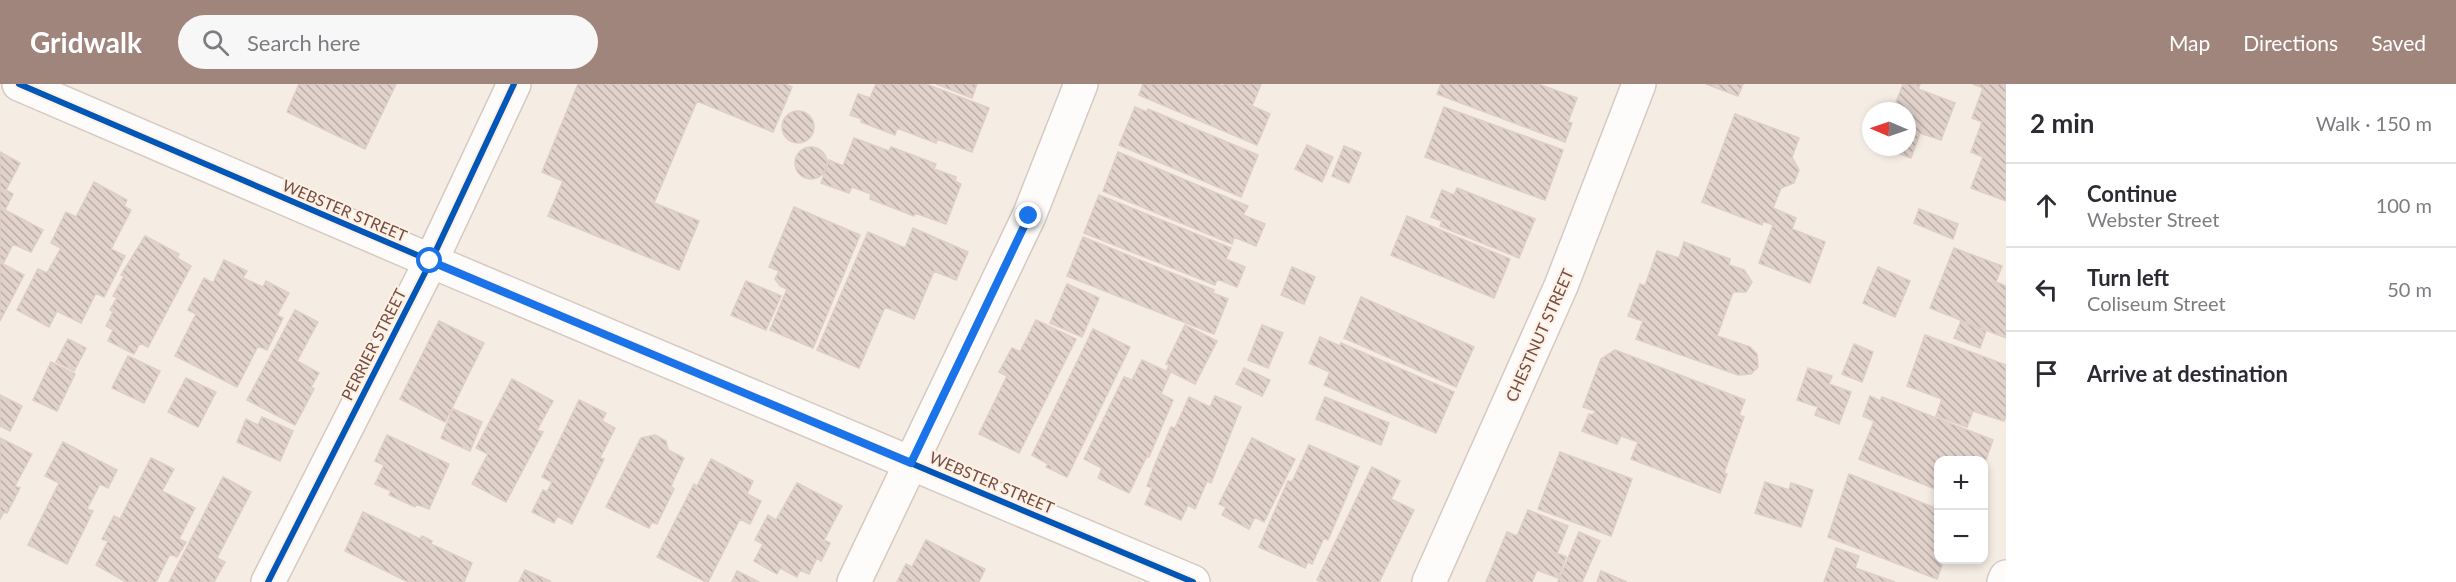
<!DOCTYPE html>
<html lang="en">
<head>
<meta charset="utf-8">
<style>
  body { margin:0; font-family:Lato,sans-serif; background:#f7f7f7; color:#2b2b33 }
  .controls { position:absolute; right:18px; bottom:18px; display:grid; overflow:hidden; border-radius:12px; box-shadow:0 3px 9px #0003 }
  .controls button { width:54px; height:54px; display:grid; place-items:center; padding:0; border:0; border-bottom:2px solid #e1e1e2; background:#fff; color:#2b2b33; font:30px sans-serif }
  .compass { position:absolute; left:1862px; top:18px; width:54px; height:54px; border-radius:50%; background:#fff; box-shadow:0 3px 9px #0003; rotate:272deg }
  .stop { position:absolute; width:18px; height:18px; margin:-14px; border:4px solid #1a73e8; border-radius:50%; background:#fff }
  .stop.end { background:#1a73e8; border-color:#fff; box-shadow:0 2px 6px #0008 }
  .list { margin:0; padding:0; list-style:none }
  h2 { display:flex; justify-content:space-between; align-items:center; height:78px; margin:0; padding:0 24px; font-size:26px }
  h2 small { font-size:20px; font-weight:400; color:#7c7c81 }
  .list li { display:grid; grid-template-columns:39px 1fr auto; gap:18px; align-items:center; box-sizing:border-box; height:84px; padding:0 24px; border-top:2px solid #e1e1e2 }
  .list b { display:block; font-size:22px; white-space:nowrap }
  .list p { margin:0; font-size:20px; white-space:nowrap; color:#7c7c81 }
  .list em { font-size:20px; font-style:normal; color:#7c7c81 }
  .icon { flex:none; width:33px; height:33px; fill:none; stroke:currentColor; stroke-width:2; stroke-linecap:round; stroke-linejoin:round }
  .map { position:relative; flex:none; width:2006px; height:498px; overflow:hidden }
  header { display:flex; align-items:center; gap:36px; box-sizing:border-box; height:84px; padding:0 30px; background:#a0857d; color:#fff }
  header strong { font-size:28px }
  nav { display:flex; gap:33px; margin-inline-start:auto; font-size:21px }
  .search { width:420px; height:54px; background:#f7f7f7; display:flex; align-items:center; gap:15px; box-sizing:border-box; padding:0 21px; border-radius:33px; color:#7c7c81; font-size:22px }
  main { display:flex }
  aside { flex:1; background:#fff }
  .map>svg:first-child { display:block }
  .building { fill:url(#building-back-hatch); stroke:#decec7; stroke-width:1.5 }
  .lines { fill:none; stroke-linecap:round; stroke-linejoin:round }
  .minor-casing { stroke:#d6c9c3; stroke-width:36 }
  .minor { stroke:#fefcfb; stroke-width:33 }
  .cycleway-casing { stroke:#fff0e4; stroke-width:10 }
  .cycleway { stroke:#0057b8; stroke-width:6 }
  .route { stroke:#1a73e8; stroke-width:8 }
  .labels { text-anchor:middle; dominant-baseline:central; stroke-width:4.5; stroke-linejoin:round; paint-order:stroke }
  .street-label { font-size:16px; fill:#724e46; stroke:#fff0e4 }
</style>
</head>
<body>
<header>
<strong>Gridwalk</strong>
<div class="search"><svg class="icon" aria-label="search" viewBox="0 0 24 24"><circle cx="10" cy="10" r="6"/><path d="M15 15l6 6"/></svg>Search here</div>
<nav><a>Map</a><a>Directions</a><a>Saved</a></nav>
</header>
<main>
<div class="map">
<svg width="2006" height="498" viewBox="0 0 2006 498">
  <defs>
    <pattern id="building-back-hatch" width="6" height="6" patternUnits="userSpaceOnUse" patternTransform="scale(1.5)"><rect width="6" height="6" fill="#e1d3cc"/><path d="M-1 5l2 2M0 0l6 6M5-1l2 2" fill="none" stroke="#bbada7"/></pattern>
  </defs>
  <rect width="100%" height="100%" fill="#f5ece4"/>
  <path class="building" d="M299,0H396L365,65L287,28Z
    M578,0H785L792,3L773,48L697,17L654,119L699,137L679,186L548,132L563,97L542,88Z
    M876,0H926L989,24L972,68L937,55L936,59L897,44L895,51L861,38L862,35L850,31L858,10L870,14Z
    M936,0H977L972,14Z
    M1143,0H1217L1223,2L1224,0H1261L1252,22L1270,30L1257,61L1139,11Z
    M1441,0H1538L1577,14L1568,38L1572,39L1565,58L1437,10Z
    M1706,0H1743L1738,12Z
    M1903,0H1920L1918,5L1955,19L1941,56L1920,49L1911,74L1881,63H1907V27H1893Z
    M1973,0H2006V117L1971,104L1983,73L1971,68L1982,38L1972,34L1983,4Z
    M1135,23L1147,28L1148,25L1258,71L1241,113L1119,61Z
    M1444,23L1563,66L1545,116L1425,73Z
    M782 43a16 16 0 1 1 32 0a16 16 0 1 1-32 0Z
    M1735,30L1799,54L1792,73L1799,86L1794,99L1781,104L1773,124L1796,134L1792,145L1825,158L1810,199L1759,179L1773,141L1763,137L1762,141L1702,118Z
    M854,54L889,67L891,63L936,80L934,85L956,93L955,97L961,100L946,140L915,129L914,132L870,115L871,110L852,103L849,109L821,99L829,76L843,82Z
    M1307,61L1333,73L1322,98L1295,85Z
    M1344,62L1361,69L1349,99L1332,92Z
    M795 79a16 16 0 1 1 32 0a16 16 0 1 1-32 0Z
    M0,68L20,79L6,106L13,110L5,126L43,146L31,168L13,160L3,180L24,191L0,237Z
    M1118,68L1248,122L1243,131L1265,140L1256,162L1234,153L1232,160L1103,107Z
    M94,98L127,116L124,122L131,126L111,165L125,172L104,213L96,209L81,239L57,227L49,243L17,226L38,185L47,189L61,164L51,159L66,128L76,133Z
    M1457,104L1535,135L1519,174L1440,142L1442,137L1431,133L1442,106L1454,111Z
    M1099,111L1231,164L1226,175L1245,183L1237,203L1217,195L1215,201L1084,149Z
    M794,123L860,151L813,264L770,246L787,205L780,202L775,195L779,187L769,183Z
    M1919,125L1958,140L1953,155L1914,139Z
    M1407,132L1510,175L1494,214L1391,171Z
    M913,144L968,168L956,196L934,187L914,235L885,223L859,284L817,266L868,148L905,164Z
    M145,152L179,170L177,174L191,182L148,263L140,259L134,270L108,257L113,246L106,242L113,228L110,226L117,214L113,212L124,192L121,191Z
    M1083,153L1214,206L1213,209L1228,215L1214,250L1067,192Z
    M1684,158L1730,175L1729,181L1744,186L1752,198L1746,208H1733L1717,252L1750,263L1757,270L1758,283L1751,290L1738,291L1636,255L1643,237L1628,232L1640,200L1645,202L1657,167L1679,174Z
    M1954,164L2002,182L1996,198L2006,202V254L1930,224Z
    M224,176L247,187L243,194L263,203L266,197L289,209L277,231L283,234L267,266L258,262L237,303L175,272L196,230L188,226L204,194L213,199Z
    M1292,183L1315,193L1304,220L1281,211Z
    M1878,183L1910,197L1895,233L1863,219Z
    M746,197L781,212L766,246L731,231Z
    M1067,200L1099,214L1082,253L1050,239Z
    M1361,213L1474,263L1456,303L1344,254Z
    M295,226L318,238L297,277L319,289L311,303L314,305L295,341L247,316Z
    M1036,236L1076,255L1019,369L979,350L1007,292L999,288L1012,264L1020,268Z
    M439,237L484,259L445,338L400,315Z
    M1961,237L1986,247L1980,264L1954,254Z
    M1185,241L1217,257L1195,300L1167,286L1169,281L1166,280Z
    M1262,241L1283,249L1268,284L1248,276Z
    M1093,245L1130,263L1067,393L1046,383L1048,380L1032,371Z
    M1925,251L2006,281V332L2004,337L1973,327L1967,343L1936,332L1942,315L1907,302Z
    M1320,253L1340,262L1341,259L1454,308L1436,349L1324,301L1330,288L1309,279Z
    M68,255L86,264L74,287L56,278Z
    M1854,260L1873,268L1862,298L1842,290Z
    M1615,266L1745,316L1739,331L1744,333L1724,389L1727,390L1720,409L1631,375L1638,358L1621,352L1617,360L1582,347L1589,330L1593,331L1595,327L1583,323L1601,275Z
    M128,272L160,287L144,319L112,304Z
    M1142,276L1170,289L1161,310L1173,316L1149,373L1147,372L1129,409L1098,394L1102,384L1084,375L1124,293L1132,296Z
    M51,278L75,290L57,327L33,316Z
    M1244,284L1270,296L1262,312L1236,300Z
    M1808,284L1832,292L1829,300L1851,308L1839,340L1815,331L1818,323L1797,316Z
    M186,294L216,308L198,343L168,328Z
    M512,295L553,317L537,346L543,348L506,418L472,400L488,370L476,364Z
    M0,311L22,322L10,347L0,342Z
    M1215,312L1241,323L1211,399L1207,397L1195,425L1188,421L1181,436L1145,420L1152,404L1147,402L1156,378L1171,343L1175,344L1189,313L1210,323Z
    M1870,312L1880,317L1882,313L1993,356L1984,381V376H1938V406L1859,375L1874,337L1863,332Z
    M1325,313L1389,339L1381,361L1316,335Z
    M579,316L606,329L602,337L615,344L600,374L604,375L572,440L557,432L554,439L532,428L543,406L547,408L552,398L542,393Z
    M453,325L482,338L470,367L441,354Z
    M262,333L293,347L280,377L237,358L246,335L258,341Z
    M387,351L449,380L429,425L416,420L415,423L389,411L391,407L375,400L384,381L375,377Z
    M655,351L666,357L668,366L684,374L671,402L674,405L657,440L652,438L649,444L606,423L641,354Z
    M0,354L32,370L15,402L20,404L7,429L4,428L0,435Z
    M1252,354L1295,375L1264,438L1255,433L1249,445L1222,431L1226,423L1219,420Z
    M63,358L117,386L108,404L100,400L87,425L93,427L67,480L28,461L59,399L45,392Z
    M1309,361L1359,383L1328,456L1324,454L1312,480L1308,478L1305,484L1259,463L1288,397L1292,398Z
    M1560,368L1632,395L1611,452L1538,425Z
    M151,374L174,385L162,407L195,424L179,455L186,458L177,473L170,470L156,498H126L96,481L108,457L102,455L114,432L120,435Z
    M711,375L753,397L747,410L761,417L750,440L740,435L708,498H706L657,473L694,400L697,402Z
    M1372,383L1400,397L1391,415L1414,426L1379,498H1321L1317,496Z
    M1849,390L1938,425V476H1944L1937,495L1828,453Z
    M223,393L251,408L217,474L225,478L214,498H169Z
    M1765,398L1789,406L1791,399L1813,406L1801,443L1755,429Z
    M797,399L842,422L824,456L830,459L821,477L817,474L809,490L800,486L797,493L780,484L777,490L754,477L763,460L755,456L768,431L776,436Z
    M1528,426L1568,442L1557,469L1566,473L1558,494L1537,486L1532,498H1486L1507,448L1517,452Z
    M363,428L420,455L422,452L432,457L431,460L472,479L464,498H408L345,467Z
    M1579,448L1600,457L1582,498H1558Z
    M926,456L985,485L979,498H897L906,480L912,483Z
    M1836,464L1859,472L1855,484L1895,498H1824Z
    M525,486L550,497V498H519Z
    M737,487L759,498H732Z
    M1601,487L1627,498H1597Z"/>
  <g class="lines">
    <defs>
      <path id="minor" d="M19,0L431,177L1193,498
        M268,498L431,177L514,0
        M854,498L1029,132L1081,0
        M1429,498L1561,202L1639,0
        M2004,498L2006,493"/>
    </defs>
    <use href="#minor" class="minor-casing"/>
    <use href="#minor" class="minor"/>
    <defs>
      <path id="cycleway" d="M19,0L431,177L1193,498
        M268,498L431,177L514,0"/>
    </defs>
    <use href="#cycleway" class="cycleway-casing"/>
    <use href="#cycleway" class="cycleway"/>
  </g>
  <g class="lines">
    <path class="route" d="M430,177L911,379L1029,132"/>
  </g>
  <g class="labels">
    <g class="street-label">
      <text transform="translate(345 126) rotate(23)">WEBSTER STREET</text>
      <text transform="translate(1539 251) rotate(-66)">CHESTNUT STREET</text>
      <text transform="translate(373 260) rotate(-63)">PERRIER STREET</text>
      <text transform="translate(992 398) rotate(23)">WEBSTER STREET</text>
    </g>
  </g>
</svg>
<div class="controls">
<button>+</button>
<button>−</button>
</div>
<svg class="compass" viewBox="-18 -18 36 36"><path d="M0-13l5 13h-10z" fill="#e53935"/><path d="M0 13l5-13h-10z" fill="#7c7c81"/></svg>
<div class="stop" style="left:430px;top:177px"></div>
<div class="stop end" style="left:1029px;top:132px"></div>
</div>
<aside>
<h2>2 min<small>Walk · 150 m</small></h2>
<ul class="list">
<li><svg class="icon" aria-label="ahead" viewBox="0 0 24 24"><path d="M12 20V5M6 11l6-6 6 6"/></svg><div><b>Continue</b><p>Webster Street</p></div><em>100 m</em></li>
<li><svg class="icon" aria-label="left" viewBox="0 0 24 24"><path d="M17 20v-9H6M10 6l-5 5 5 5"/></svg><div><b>Turn left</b><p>Coliseum Street</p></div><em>50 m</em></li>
<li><svg class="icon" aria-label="arrive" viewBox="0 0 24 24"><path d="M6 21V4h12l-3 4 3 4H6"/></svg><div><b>Arrive at destination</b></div></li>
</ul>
</aside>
</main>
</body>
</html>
